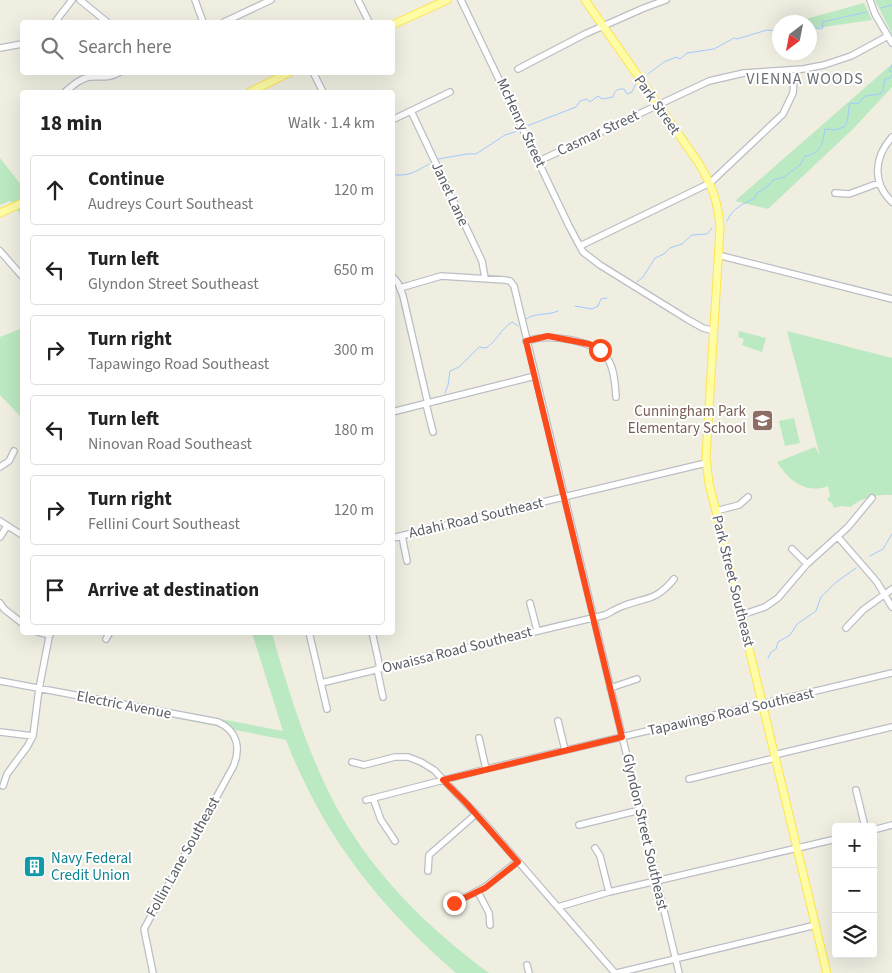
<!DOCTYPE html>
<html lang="en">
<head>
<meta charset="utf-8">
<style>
  body { margin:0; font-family:"Source Sans 3",sans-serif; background:#f2f2f2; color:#222 }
  .controls { position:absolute; right:15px; bottom:15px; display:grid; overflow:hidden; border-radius:5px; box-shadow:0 5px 20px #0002 }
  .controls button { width:45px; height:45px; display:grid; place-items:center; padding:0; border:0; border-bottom:1px solid #e0e0e0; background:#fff; color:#222; font:25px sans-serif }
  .compass { position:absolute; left:772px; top:15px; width:45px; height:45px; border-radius:50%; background:#fff; box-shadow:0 5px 20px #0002; rotate:212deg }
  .stop { position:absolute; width:15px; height:15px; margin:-11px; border:4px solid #fc4a1b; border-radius:50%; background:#fff }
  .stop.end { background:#fc4a1b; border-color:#fff; box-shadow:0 1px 5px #0008 }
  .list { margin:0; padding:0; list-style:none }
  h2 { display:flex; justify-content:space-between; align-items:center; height:65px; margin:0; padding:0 20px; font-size:21px }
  h2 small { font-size:16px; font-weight:400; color:#767676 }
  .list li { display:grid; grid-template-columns:32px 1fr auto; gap:15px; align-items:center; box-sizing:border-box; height:70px; margin:0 10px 10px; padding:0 10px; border:1px solid #e0e0e0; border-radius:5px }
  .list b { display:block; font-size:19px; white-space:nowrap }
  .list p { margin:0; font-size:16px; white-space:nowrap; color:#767676 }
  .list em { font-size:16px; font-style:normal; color:#767676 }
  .icon { flex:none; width:28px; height:28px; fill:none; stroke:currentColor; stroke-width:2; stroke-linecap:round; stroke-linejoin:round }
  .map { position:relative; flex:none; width:892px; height:973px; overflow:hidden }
  .search { position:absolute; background:#fff; box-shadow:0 5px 20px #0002; left:20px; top:20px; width:375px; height:55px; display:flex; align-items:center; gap:12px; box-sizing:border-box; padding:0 18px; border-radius:5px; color:#767676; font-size:19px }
  .panel { position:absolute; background:#fff; box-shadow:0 5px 20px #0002; left:20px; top:90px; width:375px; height:545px; border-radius:5px }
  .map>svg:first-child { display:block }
  .green { fill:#bbe9c1 }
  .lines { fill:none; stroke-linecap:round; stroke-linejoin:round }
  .stream { stroke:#a1caff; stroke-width:1 }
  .minor-casing { stroke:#bcbec5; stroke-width:8 }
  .major-casing { stroke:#ffe44a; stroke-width:9 }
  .minor { stroke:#fff; stroke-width:5.5 }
  .major { stroke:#fffca6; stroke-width:7 }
  .route { stroke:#fc4a1b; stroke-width:6 }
  .labels { text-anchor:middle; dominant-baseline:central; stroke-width:4; stroke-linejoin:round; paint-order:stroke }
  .street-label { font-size:15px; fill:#5a5d64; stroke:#fff }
  .education-label { font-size:15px; fill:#785e54; stroke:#fff; text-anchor:end }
  .culture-label { font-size:15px; fill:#0d838f; stroke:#fff; text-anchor:start }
  .neighbourhood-label { font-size:16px; letter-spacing:1px; fill:#6b6f76; stroke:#fff }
</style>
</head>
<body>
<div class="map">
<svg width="892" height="973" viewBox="0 0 892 973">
  <rect width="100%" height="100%" fill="#efeee1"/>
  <path class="green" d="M875,0H892V34Z
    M864,3L872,20L810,29V22H788V21L802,20Z
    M892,64V87L854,128L768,209L735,201Z
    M0,158L22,186V216L10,201L0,205Z
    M20,329L22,330V418L0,395V337Z
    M739,331L766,338L762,352L742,345L744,339L738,337Z
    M787,331L892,358V495C879,494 860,498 851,507L841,506L834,508L832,503L827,500L830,496L828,486C805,495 788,479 777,462L815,447L820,456Z
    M794,418L800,443L785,446L779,421Z
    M252,633H272C289,693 308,755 338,810C374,875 429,929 489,973H456C378,905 324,837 286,740L92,702L97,695L283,731Z"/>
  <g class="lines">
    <path class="stream" d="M881,8L892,5
      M810,27L820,29L823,28L822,22L867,12
      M892,65L889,71L892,72
      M648,74L664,62L676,57L680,59L687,53L714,49L734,38L737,39L767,30L780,31
      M527,126L576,107L580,101L586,99L590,102L598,96L602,99L613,97C615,90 617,89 624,89L627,94L632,92L636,83
      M438,159L467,154H476L505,135L518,131
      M392,174C406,178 417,171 429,164
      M727,221C733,207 744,204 755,198L756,194L769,185L773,180L784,177L800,165L805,156C821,154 823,142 825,129L834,130L844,127C850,120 847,112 850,103L858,104L865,96L880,94L883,90L885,79L890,78L892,75
      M637,282L643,277L655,258L664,254L670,248L682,244L692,235L707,234L712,228
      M575,306L592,309L598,306L601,299L607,298
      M526,319C537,312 547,316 558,311
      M445,393L448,385L450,371L459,367L479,347L486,348C497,341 500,330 512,322L518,326
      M870,556L883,549L892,534
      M768,658L771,652L776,649L778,642L790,635L797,624L816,611L821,597L835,583L856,568"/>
    <defs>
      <path id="minor" d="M80,0L107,22
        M195,0L203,22
        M358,0L369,22
        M461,0L569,226L583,252L600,265L687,319L703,328L714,331
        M870,0L875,14L892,43
        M55,22L72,0
        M224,22L271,0
        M0,48L22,44
        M518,69L585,34L644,8L666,0
        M313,72L323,92
        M65,92C72,86 79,79 89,77C102,76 108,79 120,72
        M411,111L482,261L485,278
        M392,120L450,92
        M892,137C874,157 872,183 892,202
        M539,161L709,81L744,73L803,69L824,65L851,56L888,36
        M835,193L849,194L879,183
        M580,246L710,183L783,114L793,93L795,70
        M0,251L22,276
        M718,255L892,299
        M392,276L398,283L403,296L428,404
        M400,288L441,276L505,280L510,281L514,286L679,973
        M526,341C544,336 554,337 572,340C609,348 614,361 616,397
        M426,404L433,432
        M392,412L535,376
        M0,467L9,461L14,451
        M716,511L739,505L748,497
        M0,521L22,535
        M402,536L407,561
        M0,537L7,526
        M838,537L877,582L892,607
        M392,538L706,463
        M792,549L807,564
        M0,603L4,609L22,623
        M530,603L537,630
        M741,615L765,607L778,598L807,564L848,527L872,498
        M846,628L863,610L892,589
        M38,632L50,635
        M309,632L327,709
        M372,632L380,668
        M106,639L110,632
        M377,669L383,697
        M0,681L218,722C238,731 241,749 233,767L144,929L153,973
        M321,683L605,615C611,612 617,608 623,606C647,597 656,601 674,579
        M610,688L637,679
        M558,721L565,750
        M0,732L33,736
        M479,738L486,769
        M774,755L892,727
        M352,762L364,765L395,757H408L421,762L434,770L483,821L615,973
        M689,779L775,758
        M3,786L7,774L27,747L33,736L39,689L50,632
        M856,790L865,827
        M373,798L381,820L395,841
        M366,800L486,769L892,673
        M579,825L640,810
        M873,830L892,825
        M595,848L600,856L609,892
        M428,871L429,855L476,814
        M478,892L489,913L490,925
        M454,903L485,887L518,861
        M558,907L609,892L836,839
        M527,965L529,973
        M617,973L816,925"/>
      <path id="major" d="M585,0L698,162C711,183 719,203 720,229L706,457L709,484L716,511L827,973
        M392,25L447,0
        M250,92L290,72
        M0,213L22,203"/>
    </defs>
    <use href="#minor" class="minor-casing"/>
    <use href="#major" class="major-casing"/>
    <use href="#minor" class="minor"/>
    <use href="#major" class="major"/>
  </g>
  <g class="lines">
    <path class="route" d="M454,903L485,888L518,862L467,804L443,780L622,737L526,341L548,336L589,344L600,350"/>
  </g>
  <defs>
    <symbol id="school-square" viewBox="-11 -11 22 22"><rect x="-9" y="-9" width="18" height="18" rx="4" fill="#8d6e63" stroke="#fff"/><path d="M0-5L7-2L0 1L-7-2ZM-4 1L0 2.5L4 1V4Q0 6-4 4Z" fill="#fff"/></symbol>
    <symbol id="building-square" viewBox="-11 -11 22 22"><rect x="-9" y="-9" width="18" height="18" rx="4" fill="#0f9aa8" stroke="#fff"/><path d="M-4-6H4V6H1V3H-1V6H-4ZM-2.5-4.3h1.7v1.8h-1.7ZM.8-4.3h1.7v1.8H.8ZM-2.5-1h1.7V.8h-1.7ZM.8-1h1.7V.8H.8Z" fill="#fff"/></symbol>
  </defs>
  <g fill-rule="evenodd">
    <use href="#school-square" x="750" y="408" width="25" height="25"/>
    <use href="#building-square" x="22" y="854" width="25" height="25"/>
  </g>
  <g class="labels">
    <g class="street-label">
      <text transform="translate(657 105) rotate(55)">Park Street</text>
      <text transform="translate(521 123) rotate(65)">McHenry Street</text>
      <text transform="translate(598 133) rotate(-25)">Casmar Street</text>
      <text transform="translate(450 194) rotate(65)">Janet Lane</text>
      <text transform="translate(476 518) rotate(-13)">Adahi Road Southeast</text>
      <text transform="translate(733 581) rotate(76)">Park Street Southeast</text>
      <text transform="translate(457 650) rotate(-14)">Owaissa Road Southeast</text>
      <text transform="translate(124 705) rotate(11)">Electric Avenue</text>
      <text transform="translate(731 712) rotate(-13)">Tapawingo Road Southeast</text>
      <text transform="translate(645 832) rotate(77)">Glyndon Street Southeast</text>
      <text transform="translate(183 857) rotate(-61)">Follin Lane Southeast</text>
    </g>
    <g class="education-label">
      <text x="746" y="411">Cunningham Park<tspan x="746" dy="17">Elementary School</tspan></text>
    </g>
    <g class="culture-label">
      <text x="51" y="858">Navy Federal<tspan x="51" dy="17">Credit Union</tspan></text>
    </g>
    <g class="neighbourhood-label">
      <text x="805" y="79">VIENNA WOODS</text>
    </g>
  </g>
</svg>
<div class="controls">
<button>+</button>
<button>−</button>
<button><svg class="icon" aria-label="layers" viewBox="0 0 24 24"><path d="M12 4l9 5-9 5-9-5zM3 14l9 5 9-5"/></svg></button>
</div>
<svg class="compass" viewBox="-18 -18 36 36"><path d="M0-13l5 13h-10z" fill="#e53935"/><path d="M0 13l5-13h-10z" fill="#767676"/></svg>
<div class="stop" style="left:600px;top:350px"></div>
<div class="stop end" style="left:454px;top:903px"></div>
<div class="search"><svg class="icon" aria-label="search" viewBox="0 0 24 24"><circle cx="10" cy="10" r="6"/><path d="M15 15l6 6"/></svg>Search here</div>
<section class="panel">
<h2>18 min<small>Walk · 1.4 km</small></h2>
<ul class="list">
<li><svg class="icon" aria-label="ahead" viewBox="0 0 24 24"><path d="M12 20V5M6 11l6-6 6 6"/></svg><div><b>Continue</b><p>Audreys Court Southeast</p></div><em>120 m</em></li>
<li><svg class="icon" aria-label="left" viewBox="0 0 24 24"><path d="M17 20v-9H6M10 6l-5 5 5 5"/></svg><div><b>Turn left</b><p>Glyndon Street Southeast</p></div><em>650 m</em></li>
<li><svg class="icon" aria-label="right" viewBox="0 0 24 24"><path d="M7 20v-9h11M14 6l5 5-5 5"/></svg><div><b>Turn right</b><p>Tapawingo Road Southeast</p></div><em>300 m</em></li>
<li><svg class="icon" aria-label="left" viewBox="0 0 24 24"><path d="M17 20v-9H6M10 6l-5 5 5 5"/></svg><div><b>Turn left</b><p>Ninovan Road Southeast</p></div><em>180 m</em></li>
<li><svg class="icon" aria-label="right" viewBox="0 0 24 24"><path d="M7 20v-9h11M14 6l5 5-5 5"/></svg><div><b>Turn right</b><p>Fellini Court Southeast</p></div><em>120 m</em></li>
<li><svg class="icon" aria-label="arrive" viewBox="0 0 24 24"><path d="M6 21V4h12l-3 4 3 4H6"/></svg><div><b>Arrive at destination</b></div></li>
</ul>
</section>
</div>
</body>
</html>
